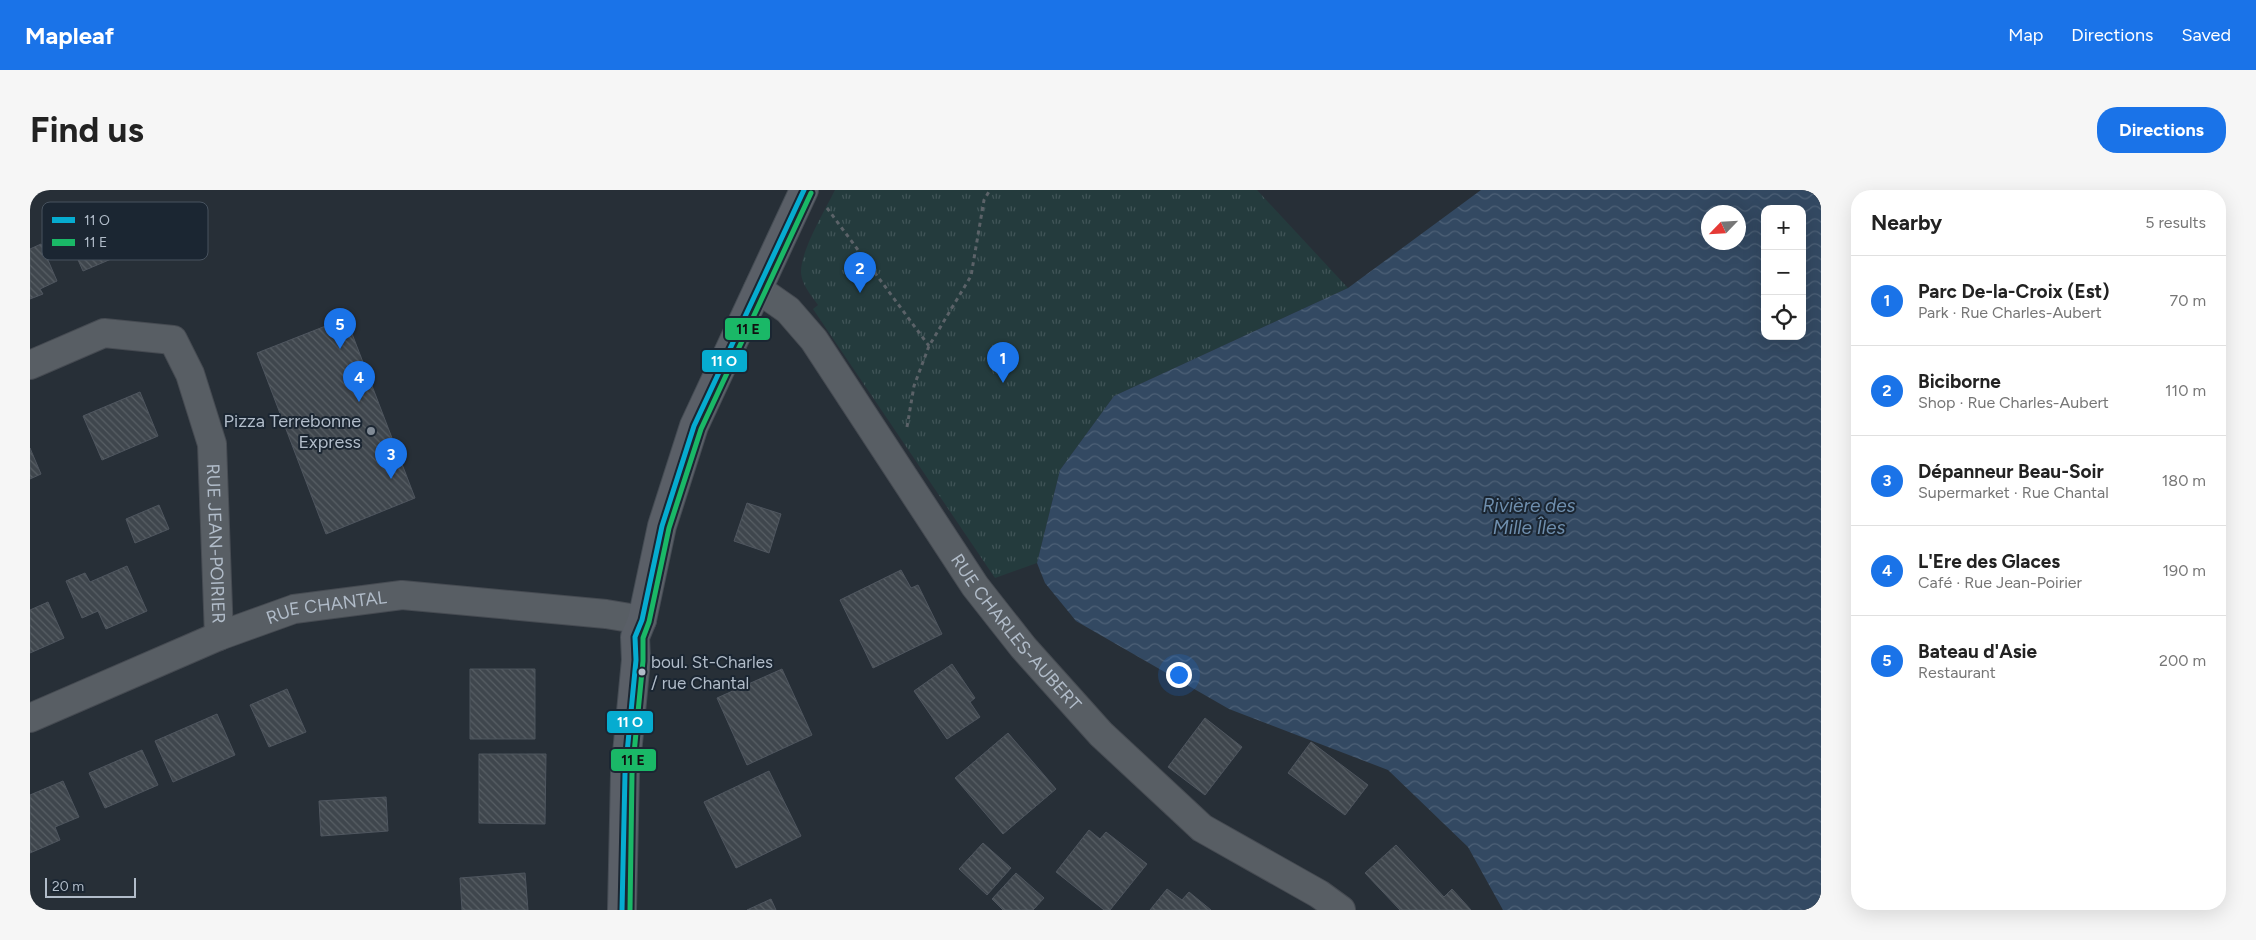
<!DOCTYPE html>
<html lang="en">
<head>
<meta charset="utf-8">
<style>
  body { margin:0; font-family:Figtree,sans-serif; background:#f6f6f6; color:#222 }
  .controls { position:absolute; right:15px; top:15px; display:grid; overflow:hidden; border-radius:10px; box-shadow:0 5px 20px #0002 }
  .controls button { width:45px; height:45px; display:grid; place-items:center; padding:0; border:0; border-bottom:1px solid #e0e0e0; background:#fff; color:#222; font:25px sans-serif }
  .compass { position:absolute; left:1671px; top:15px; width:45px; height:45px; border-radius:50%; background:#fff; box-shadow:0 5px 20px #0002; rotate:245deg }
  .scale { position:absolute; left:15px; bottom:12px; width:91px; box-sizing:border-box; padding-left:5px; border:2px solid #b1bcc9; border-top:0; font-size:14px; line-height:18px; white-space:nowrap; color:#b1bcc9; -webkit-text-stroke:4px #1b2632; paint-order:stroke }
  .you { position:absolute; left:1148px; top:484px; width:18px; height:18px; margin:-12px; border:4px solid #fff; border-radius:50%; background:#1a73e8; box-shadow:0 0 0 8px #1a73e833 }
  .badge { display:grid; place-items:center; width:32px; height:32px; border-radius:50%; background:#1a73e8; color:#fff; font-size:16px; font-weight:700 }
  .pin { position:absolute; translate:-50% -41px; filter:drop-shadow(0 1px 2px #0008) }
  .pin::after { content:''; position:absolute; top:26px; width:18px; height:15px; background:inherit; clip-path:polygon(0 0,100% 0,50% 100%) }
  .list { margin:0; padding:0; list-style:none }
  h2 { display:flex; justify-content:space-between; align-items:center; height:65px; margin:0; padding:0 20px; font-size:21px }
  h2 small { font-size:16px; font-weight:400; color:#767676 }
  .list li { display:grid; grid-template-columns:32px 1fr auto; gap:15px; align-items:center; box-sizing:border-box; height:90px; padding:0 20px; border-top:1px solid #e0e0e0 }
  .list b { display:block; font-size:19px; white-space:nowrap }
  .list p { margin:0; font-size:16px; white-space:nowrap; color:#767676 }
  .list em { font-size:16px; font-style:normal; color:#767676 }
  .icon { flex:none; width:28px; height:28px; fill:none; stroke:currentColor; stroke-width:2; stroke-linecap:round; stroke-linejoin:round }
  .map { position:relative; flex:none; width:1791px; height:720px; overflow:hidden; border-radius:20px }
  header { display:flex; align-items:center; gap:30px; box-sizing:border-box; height:70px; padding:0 25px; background:#1a73e8; color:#fff }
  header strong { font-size:24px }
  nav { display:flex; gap:28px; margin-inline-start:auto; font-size:18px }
  .intro { display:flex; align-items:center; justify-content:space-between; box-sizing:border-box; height:120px; padding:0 30px }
  h1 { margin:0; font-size:35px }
  .button { padding:12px 22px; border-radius:20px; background:#1a73e8; color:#fff; font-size:18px; font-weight:700 }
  main { display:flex; gap:30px; padding:0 30px }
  aside { flex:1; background:#fff; border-radius:20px; box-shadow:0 5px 20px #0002 }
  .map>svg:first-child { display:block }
  .grass { fill:url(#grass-tufts) }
  .water { fill:url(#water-waves); fill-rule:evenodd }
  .building { fill:url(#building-back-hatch); stroke:#4f565f }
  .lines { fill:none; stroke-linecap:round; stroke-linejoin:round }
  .minor-casing { stroke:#464b52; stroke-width:30 }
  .major-casing { stroke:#454c54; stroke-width:30 }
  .path { stroke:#5b6268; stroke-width:3; stroke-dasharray:4 4; stroke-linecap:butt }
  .minor { stroke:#585e64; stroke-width:28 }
  .major { stroke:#5a5f67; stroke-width:28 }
  .bus-1-casing { stroke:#1b2632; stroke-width:9 }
  .bus-2-casing { stroke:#1b2632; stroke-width:9 }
  .bus-1 { stroke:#06acd0; stroke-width:5 }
  .bus-2 { stroke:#1ab867; stroke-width:5 }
  .poi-dot { fill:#818b96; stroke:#1b2632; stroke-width:2 }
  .bus-dot { fill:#b1bcc9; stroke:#1b2632; stroke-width:2 }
  .labels { text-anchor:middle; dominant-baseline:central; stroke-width:4; stroke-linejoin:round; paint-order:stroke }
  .bus-label { font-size:17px; fill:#b1bcc9; stroke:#1b2632; text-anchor:start }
  .poi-label { font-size:18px; fill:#b1bcc9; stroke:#1b2632; text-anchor:end }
  .street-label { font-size:18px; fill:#b1bcc9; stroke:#1b2632 }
  .water-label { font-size:19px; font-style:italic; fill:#6f8fae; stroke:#1b2632 }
  .key { fill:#1b2632; stroke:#48535f; stroke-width:1 }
  .key-label { font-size:14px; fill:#b1bcc9 }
  .line-badge { stroke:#1b2632; stroke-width:2 }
  .badge-label { font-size:14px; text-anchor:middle; font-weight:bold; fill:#fff }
  .pale-badge-label { font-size:14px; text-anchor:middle; font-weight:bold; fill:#111 }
</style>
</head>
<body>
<header>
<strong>Mapleaf</strong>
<nav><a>Map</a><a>Directions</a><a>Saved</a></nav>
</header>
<div class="intro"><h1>Find us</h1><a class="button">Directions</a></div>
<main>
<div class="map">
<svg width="1791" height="720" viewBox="0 0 1791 720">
  <defs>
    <pattern id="grass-tufts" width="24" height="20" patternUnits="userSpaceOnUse" patternTransform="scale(1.25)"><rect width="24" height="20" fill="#243b3d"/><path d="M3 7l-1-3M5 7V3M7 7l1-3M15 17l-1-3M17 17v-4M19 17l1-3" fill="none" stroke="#415558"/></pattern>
    <pattern id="water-waves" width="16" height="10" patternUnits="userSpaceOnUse" patternTransform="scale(1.25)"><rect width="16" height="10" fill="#334962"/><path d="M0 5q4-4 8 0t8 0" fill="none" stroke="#4e6177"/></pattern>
    <pattern id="building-back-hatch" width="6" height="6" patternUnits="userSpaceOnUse" patternTransform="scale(1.25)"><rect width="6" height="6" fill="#3f464d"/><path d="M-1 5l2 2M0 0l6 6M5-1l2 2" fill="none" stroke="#585f65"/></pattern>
  </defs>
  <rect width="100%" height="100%" fill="#272f37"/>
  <path class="grass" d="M805,0H1227L1318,98L1084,206L1030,280L1007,373L965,388L783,119L788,115C781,105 772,95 771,83C770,62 795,20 805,0Z"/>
  <path class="water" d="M1451,0H1791V720H1473L1438,657L1358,580L1199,519L1046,431L1015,393L1007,373L1030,280L1084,206L1318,98ZM1735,19H1772V146H1735ZM1678,22H1708V52H1678Z"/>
  <path class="building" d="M78,27L82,37L95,32L107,58L53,81L37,45Z
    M11,54L27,91L10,99L13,104L0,109V59Z
    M316,128L385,308L296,344L227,163Z
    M110,202L128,246L72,270L53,226Z
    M0,258L11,284L0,289Z
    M717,313L751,324L739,363L704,351Z
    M129,315L139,339L105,353L96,329Z
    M97,376L117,421L76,439L68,421L52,428L36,391L55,383L60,392Z
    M871,380L881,398L888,395L912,444L843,478L810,410Z
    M18,412L34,448L0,463V420Z
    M922,474L945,508L940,512L950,527L917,549L884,501Z
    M440,479H505V549H440Z
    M752,479L782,545L717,575L687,508Z
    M257,499L276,542L239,557L220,515Z
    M187,524L205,565L143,592L125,551Z
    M1175,528L1212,557L1175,605L1138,577Z
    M978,543L1026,599L973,644L925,588Z
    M1281,552L1338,595L1315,625L1258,583Z
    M112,560L128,595L75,618L59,583Z
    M449,564H516L515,634L449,633Z
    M739,581L771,646L706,678L674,612Z
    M33,591L49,627L25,637L30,650L0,663V605Z
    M356,607L358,641L291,646L289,611Z
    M1059,640L1070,649L1076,642L1117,674L1080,720H1074L1026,682Z
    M953,653L981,678L957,705L929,679Z
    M1366,655L1414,707L1422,699L1441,720H1370L1335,683Z
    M495,683L498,720H432L430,688Z
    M986,683L1014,708L1003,720H973L962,709Z
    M1137,699L1152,710L1159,702L1181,720H1120Z
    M741,709L746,720H717Z"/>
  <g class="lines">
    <defs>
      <g id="minor">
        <path id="s1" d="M728,99L758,120L784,150L945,396L993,457L1071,544L1172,638L1289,704L1311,720"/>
        <path id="s2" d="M0,175L74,143L143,150L160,184L182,254L189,446"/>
        <path id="s3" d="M0,528L189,446L264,419L372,405L576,424L612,430"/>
      </g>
      <path id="major" d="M592,720L595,584L606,470L605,447L612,430L632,336L664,236L774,0"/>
    </defs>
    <use href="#minor" class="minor-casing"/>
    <use href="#major" class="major-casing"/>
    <path class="path" d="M797,18L899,156
      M877,237L884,196L899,156L941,86L954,10L960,0"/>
    <use href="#minor" class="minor"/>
    <use href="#major" class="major"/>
    <defs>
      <path id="bus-1" d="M592,720L595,584L606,470L605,447L612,430L632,336L664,236L774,0"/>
      <path id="bus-2" d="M600,720L602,584L613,471V448L619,432L639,338L671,239L781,3"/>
    </defs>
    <use href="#bus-1" class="bus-1-casing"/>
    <use href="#bus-2" class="bus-2-casing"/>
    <use href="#bus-1" class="bus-1"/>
    <use href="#bus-2" class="bus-2"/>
  </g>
  <circle class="poi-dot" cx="341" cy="241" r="5"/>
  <circle class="bus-dot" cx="612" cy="482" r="4.5"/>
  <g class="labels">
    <g class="bus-label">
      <text x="621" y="472">boul. St-Charles<tspan x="621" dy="21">/ rue Chantal</tspan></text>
    </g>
    <g class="poi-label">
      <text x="331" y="231">Pizza Terrebonne<tspan x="331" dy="21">Express</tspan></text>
    </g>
    <g class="street-label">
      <text stroke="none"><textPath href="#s2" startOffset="361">RUE JEAN-POIRIER</textPath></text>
      <text stroke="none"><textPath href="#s3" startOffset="318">RUE CHANTAL</textPath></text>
      <text stroke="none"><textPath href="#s1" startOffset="432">RUE CHARLES-AUBERT</textPath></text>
    </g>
    <g class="water-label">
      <text x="1499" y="315">Rivière des<tspan x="1499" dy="22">Mille Îles</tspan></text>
    </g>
  </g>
  <rect x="12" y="12" width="166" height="58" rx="8" class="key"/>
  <rect x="22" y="27" width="23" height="6" fill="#06acd0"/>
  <rect x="22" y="49" width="23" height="7" fill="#1ab867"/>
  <g class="key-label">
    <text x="54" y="35">11 O</text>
    <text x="54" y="57">11 E</text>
  </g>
  <g class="line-badge">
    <rect x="694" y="127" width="47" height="24" rx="5" fill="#1ab867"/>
    <rect x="671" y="159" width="47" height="24" rx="5" fill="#06acd0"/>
    <rect x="576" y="520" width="48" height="24" rx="5" fill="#06acd0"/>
    <rect x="580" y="558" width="47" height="24" rx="5" fill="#1ab867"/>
  </g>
  <g class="badge-label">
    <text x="694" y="176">11 O</text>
    <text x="600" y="537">11 O</text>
  </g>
  <g class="pale-badge-label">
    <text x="718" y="144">11 E</text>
    <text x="603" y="575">11 E</text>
  </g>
</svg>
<div class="controls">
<button>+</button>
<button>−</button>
<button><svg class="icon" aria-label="locate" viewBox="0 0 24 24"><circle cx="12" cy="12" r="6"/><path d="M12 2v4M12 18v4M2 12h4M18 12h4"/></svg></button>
</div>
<svg class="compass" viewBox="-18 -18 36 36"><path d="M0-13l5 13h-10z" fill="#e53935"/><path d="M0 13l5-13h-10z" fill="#767676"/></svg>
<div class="scale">20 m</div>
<div class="you"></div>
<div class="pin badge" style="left:973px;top:193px">1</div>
<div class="pin badge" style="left:830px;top:103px">2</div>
<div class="pin badge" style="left:361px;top:289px">3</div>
<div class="pin badge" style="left:329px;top:212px">4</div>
<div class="pin badge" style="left:310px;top:159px">5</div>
</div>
<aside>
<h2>Nearby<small>5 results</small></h2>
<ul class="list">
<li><span class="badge">1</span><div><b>Parc De-la-Croix (Est)</b><p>Park · Rue Charles-Aubert</p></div><em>70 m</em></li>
<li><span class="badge">2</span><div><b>Biciborne</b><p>Shop · Rue Charles-Aubert</p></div><em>110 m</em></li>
<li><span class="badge">3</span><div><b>Dépanneur Beau-Soir</b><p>Supermarket · Rue Chantal</p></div><em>180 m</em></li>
<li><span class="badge">4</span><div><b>L'Ere des Glaces</b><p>Café · Rue Jean-Poirier</p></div><em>190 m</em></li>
<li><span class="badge">5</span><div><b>Bateau d'Asie</b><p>Restaurant</p></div><em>200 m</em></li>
</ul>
</aside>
</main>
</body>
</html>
